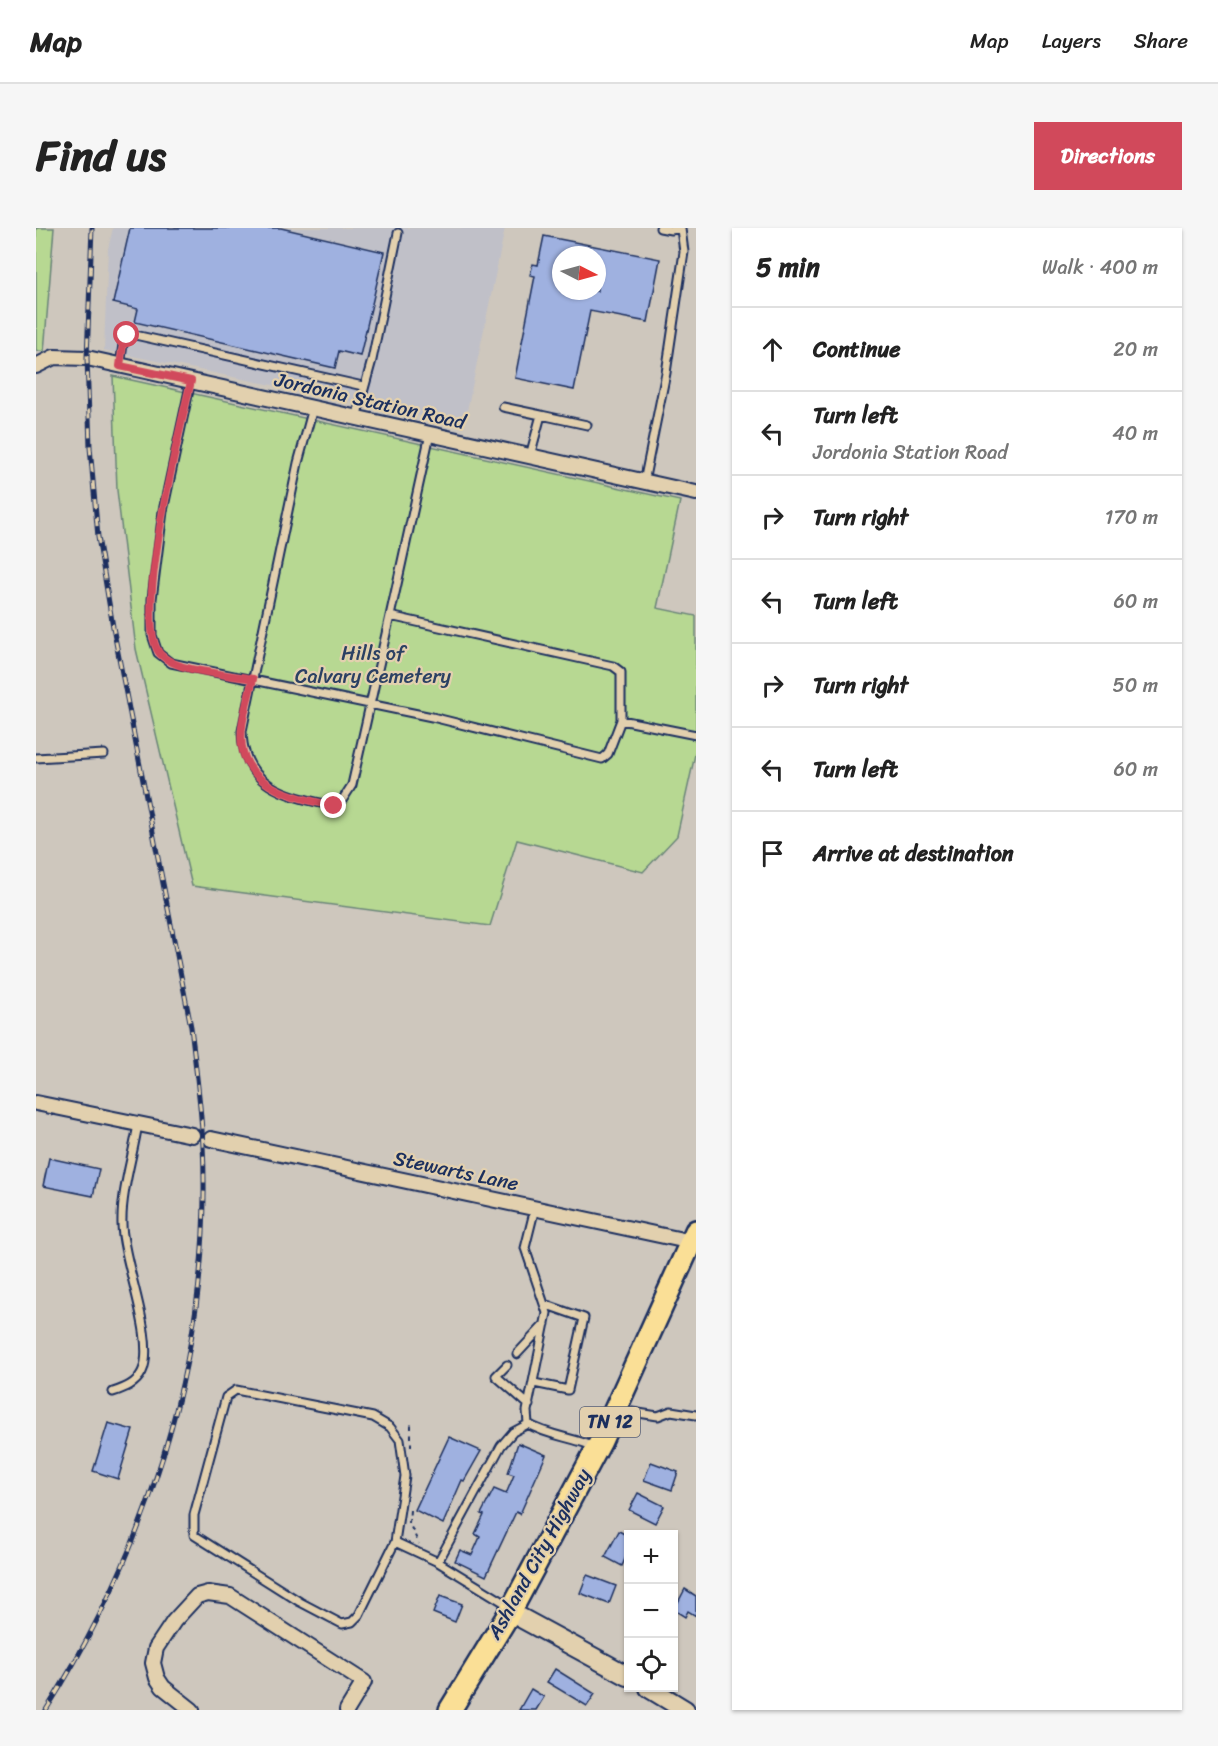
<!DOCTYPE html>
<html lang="en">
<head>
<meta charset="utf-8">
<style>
  body { margin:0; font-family:Sriracha,sans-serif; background:#f6f6f6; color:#222 }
  .controls { position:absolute; right:18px; bottom:18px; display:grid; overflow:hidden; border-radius:0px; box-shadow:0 2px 4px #0004 }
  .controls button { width:54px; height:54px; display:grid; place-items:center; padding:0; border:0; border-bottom:2px solid #e0e0e0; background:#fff; color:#222; font:30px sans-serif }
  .compass { position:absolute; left:516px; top:18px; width:54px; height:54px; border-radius:50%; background:#fff; box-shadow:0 2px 4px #0004; rotate:96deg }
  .stop { position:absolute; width:18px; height:18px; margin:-14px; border:4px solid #d1495b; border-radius:50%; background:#fff }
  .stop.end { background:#d1495b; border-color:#fff; box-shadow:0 2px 6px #0008 }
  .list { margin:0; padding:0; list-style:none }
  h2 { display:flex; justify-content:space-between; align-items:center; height:78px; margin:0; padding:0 24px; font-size:26px }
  h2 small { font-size:20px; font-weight:400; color:#767676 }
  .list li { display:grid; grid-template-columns:39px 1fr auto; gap:18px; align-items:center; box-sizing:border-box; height:84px; padding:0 24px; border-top:2px solid #e0e0e0 }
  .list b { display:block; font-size:22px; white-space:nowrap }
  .list p { margin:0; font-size:20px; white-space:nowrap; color:#767676 }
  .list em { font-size:20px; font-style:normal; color:#767676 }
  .icon { flex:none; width:33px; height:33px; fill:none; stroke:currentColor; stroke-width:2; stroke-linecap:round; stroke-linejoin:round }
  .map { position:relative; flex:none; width:660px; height:1482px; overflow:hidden; border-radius:0px }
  header { display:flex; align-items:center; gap:36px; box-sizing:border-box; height:84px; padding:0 30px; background:#fff; border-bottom:2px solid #e0e0e0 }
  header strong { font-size:28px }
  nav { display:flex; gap:33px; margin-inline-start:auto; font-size:21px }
  .intro { display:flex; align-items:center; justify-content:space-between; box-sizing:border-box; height:144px; padding:0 36px }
  h1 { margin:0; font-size:42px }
  .button { padding:15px 27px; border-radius:0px; background:#d1495b; color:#fff; font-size:21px; font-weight:700 }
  main { display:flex; gap:36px; padding:0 36px }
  aside { flex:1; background:#fff; border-radius:0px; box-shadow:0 2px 4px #0004 }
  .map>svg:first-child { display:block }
  .built { fill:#c0c0c8 }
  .green { fill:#b7d892; stroke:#698478; stroke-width:1.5 }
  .building { fill:#9fb1e0; stroke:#1b2f5e; stroke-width:1.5; fill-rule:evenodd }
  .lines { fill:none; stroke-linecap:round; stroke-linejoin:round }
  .lane-casing { stroke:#1b2f5e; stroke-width:11 }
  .street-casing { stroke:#1b2f5e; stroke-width:18 }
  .secondary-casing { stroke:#1b2f5e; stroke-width:22 }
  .primary-casing { stroke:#1b2f5e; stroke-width:26 }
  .path { stroke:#1b2f5e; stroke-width:2; stroke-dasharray:4.5 4.5; stroke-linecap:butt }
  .lane { stroke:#e2d0ae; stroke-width:7 }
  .street { stroke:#e2d0ae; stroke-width:14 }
  .secondary { stroke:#e2d0ae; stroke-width:18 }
  .primary { stroke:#fadf96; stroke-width:21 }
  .rail-casing { stroke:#1b2f5e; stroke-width:5 }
  .rail { stroke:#e2d0ae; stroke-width:3; stroke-dasharray:9; stroke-linecap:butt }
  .route { stroke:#d1495b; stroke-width:8 }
  .labels { text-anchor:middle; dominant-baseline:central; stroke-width:4.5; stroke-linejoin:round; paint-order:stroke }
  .shield { fill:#e2d0ae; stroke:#575f76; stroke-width:1.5 }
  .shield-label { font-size:18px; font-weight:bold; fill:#1b2f5e }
  .street-label { font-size:20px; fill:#1b2f5e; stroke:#e2d0ae }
  .park-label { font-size:20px; fill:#2b4063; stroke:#e2d0ae }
</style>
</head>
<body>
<header>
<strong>Map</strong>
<nav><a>Map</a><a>Layers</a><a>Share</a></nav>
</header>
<div class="intro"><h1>Find us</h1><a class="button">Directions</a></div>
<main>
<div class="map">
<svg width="660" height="1482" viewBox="0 0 660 1482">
  <rect width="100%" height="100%" fill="#cec7bd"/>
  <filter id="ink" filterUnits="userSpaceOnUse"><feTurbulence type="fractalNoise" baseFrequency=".0167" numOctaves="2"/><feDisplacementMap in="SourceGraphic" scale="12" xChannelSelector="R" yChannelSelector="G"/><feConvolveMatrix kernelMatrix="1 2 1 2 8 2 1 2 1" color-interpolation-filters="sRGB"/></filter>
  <g filter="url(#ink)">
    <path class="built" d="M77,0H469L428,197L68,122L72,21Z"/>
    <path class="green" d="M0,0H18L8,124L0,122Z
      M77,148L644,273L621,380L660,388V522L641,608L607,644L481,612L454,698L156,658L100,421L81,262Z"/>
    <path class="building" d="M94,0H245L348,24L324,128L303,123L299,140L99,94L102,81L77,75Z
      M508,8L624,31L612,94L554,83L538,162L479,150L499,48L494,47L497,36L502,37ZM525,27H561V63H525Z
      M13,930L63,941L57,968L7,958Z
      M72,1195L97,1202L82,1251L57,1243Z
      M413,1209L445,1223L428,1253L426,1252L407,1296L379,1282Z
      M482,1215L510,1227L484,1286L480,1284L450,1348L419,1333L424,1322L436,1327L444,1309L439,1306L448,1287L445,1286L458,1261L470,1266L478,1247L472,1245Z
      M615,1234L642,1244L636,1262L608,1252Z
      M602,1265L628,1278L619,1295L593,1282Z
      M583,1303L592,1308V1324L586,1338L569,1329Z
      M551,1347L580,1358L573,1376L544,1365Z
      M649,1361L660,1368V1388L652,1383L649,1389L638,1382Z
      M404,1368L426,1376L419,1394L397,1385Z
      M519,1441L559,1466L551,1478L511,1454Z
      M495,1461L508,1469L500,1482H483Z"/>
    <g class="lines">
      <defs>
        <path id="lane" d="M624,0L635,2L645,0
          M84,138L87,116L91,107H99L327,158
          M155,153L127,283L116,371V407L122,425L135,435L396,489L566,531L572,526L585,492
          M467,179L505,187L494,228
          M277,180L262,235L206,503C207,560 252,568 298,578L307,571L316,557L354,388
          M505,187L551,197
          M320,190L336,132L362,5
          M394,206L354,388L577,438L585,444V492L660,507
          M608,254L630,145L648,24L645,1
          M0,530L68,526
          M499,980L489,1020L511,1085L491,1183L492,1196C512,1208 537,1209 559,1219
          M481,1126L509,1096
          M471,1137L460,1148L493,1177
          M498,1155L532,1162L548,1090L508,1076
          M77,1164C89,1160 100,1156 106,1144C121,1113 86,1032 86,996C85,964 97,928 102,896
          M583,1182L622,1188L635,1183L660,1187
          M359,1314L369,1248L364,1212L354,1199L337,1189L200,1162L190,1169L158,1287V1307L264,1374L306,1396L316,1394L323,1387L359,1314L402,1334
          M474,1378L402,1334L465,1218L477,1204L492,1196"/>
        <path id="street" d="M0,138L18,129L51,130L660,265
          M0,875L156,907
          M175,911L656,1014
          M156,1482L127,1459L121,1450L117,1435L120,1420L138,1393L161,1368L172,1365L194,1368L328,1454L311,1482"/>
        <path id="secondary" d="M474,1384L592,1448
          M613,1460L649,1482"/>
        <path id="primary" d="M414,1482L474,1384L565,1213L660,1003"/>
      </defs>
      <use href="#lane" class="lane-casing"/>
      <use href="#street" class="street-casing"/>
      <use href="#secondary" class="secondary-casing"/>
      <use href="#primary" class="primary-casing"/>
      <path class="path" d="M375,1219V1196
        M374,1282L373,1295L383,1316"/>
      <use href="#lane" class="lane"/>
      <use href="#street" class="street"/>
      <use href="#secondary" class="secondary"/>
      <use href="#primary" class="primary"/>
      <defs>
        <path id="rail" d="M10,1482C109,1325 170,1140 168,953C168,901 161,850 155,799L77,399L62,309L54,219L51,130L56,0"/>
      </defs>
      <use href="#rail" class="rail-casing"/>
      <use href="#rail" class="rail"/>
    </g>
  </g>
  <g class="lines" filter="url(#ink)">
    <path class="route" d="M91,107L87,116L84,138L155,153C145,198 94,397 125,427C144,445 191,446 217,451C212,472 201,502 207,524C217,562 265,571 298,578"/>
  </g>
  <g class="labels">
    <rect class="shield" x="544" y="1179" width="60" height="30" rx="4.5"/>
    <g class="shield-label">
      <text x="574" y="1194">TN 12</text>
    </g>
    <g class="street-label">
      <text transform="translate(334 173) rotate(13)">Jordonia Station Road</text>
      <text transform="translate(420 943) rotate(12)">Stewarts Lane</text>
      <text transform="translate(503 1326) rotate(-61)">Ashland City Highway</text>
    </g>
    <g class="park-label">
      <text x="337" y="425">Hills of<tspan x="337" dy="23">Calvary Cemetery</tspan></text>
    </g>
  </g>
</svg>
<div class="controls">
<button>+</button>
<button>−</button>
<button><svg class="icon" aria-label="locate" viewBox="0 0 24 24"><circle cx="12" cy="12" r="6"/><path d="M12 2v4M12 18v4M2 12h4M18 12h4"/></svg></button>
</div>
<svg class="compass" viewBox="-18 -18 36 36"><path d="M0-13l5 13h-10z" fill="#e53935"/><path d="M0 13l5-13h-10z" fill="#767676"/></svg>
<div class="stop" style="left:91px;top:107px"></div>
<div class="stop end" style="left:298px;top:578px"></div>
</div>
<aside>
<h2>5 min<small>Walk · 400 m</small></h2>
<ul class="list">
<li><svg class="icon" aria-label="ahead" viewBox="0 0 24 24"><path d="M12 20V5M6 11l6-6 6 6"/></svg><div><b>Continue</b></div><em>20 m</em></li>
<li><svg class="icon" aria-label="left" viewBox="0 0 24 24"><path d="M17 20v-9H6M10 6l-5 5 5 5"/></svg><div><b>Turn left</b><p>Jordonia Station Road</p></div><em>40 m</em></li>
<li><svg class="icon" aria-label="right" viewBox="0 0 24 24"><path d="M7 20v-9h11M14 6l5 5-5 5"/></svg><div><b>Turn right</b></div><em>170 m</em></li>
<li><svg class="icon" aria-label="left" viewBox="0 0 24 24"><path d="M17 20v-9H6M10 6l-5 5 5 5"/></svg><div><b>Turn left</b></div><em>60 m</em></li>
<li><svg class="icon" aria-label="right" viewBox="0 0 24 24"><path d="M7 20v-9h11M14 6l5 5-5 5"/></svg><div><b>Turn right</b></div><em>50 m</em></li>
<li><svg class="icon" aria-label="left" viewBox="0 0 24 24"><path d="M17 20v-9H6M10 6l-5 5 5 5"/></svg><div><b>Turn left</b></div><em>60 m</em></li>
<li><svg class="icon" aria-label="arrive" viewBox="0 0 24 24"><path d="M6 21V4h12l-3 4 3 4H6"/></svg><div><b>Arrive at destination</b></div></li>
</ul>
</aside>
</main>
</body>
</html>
